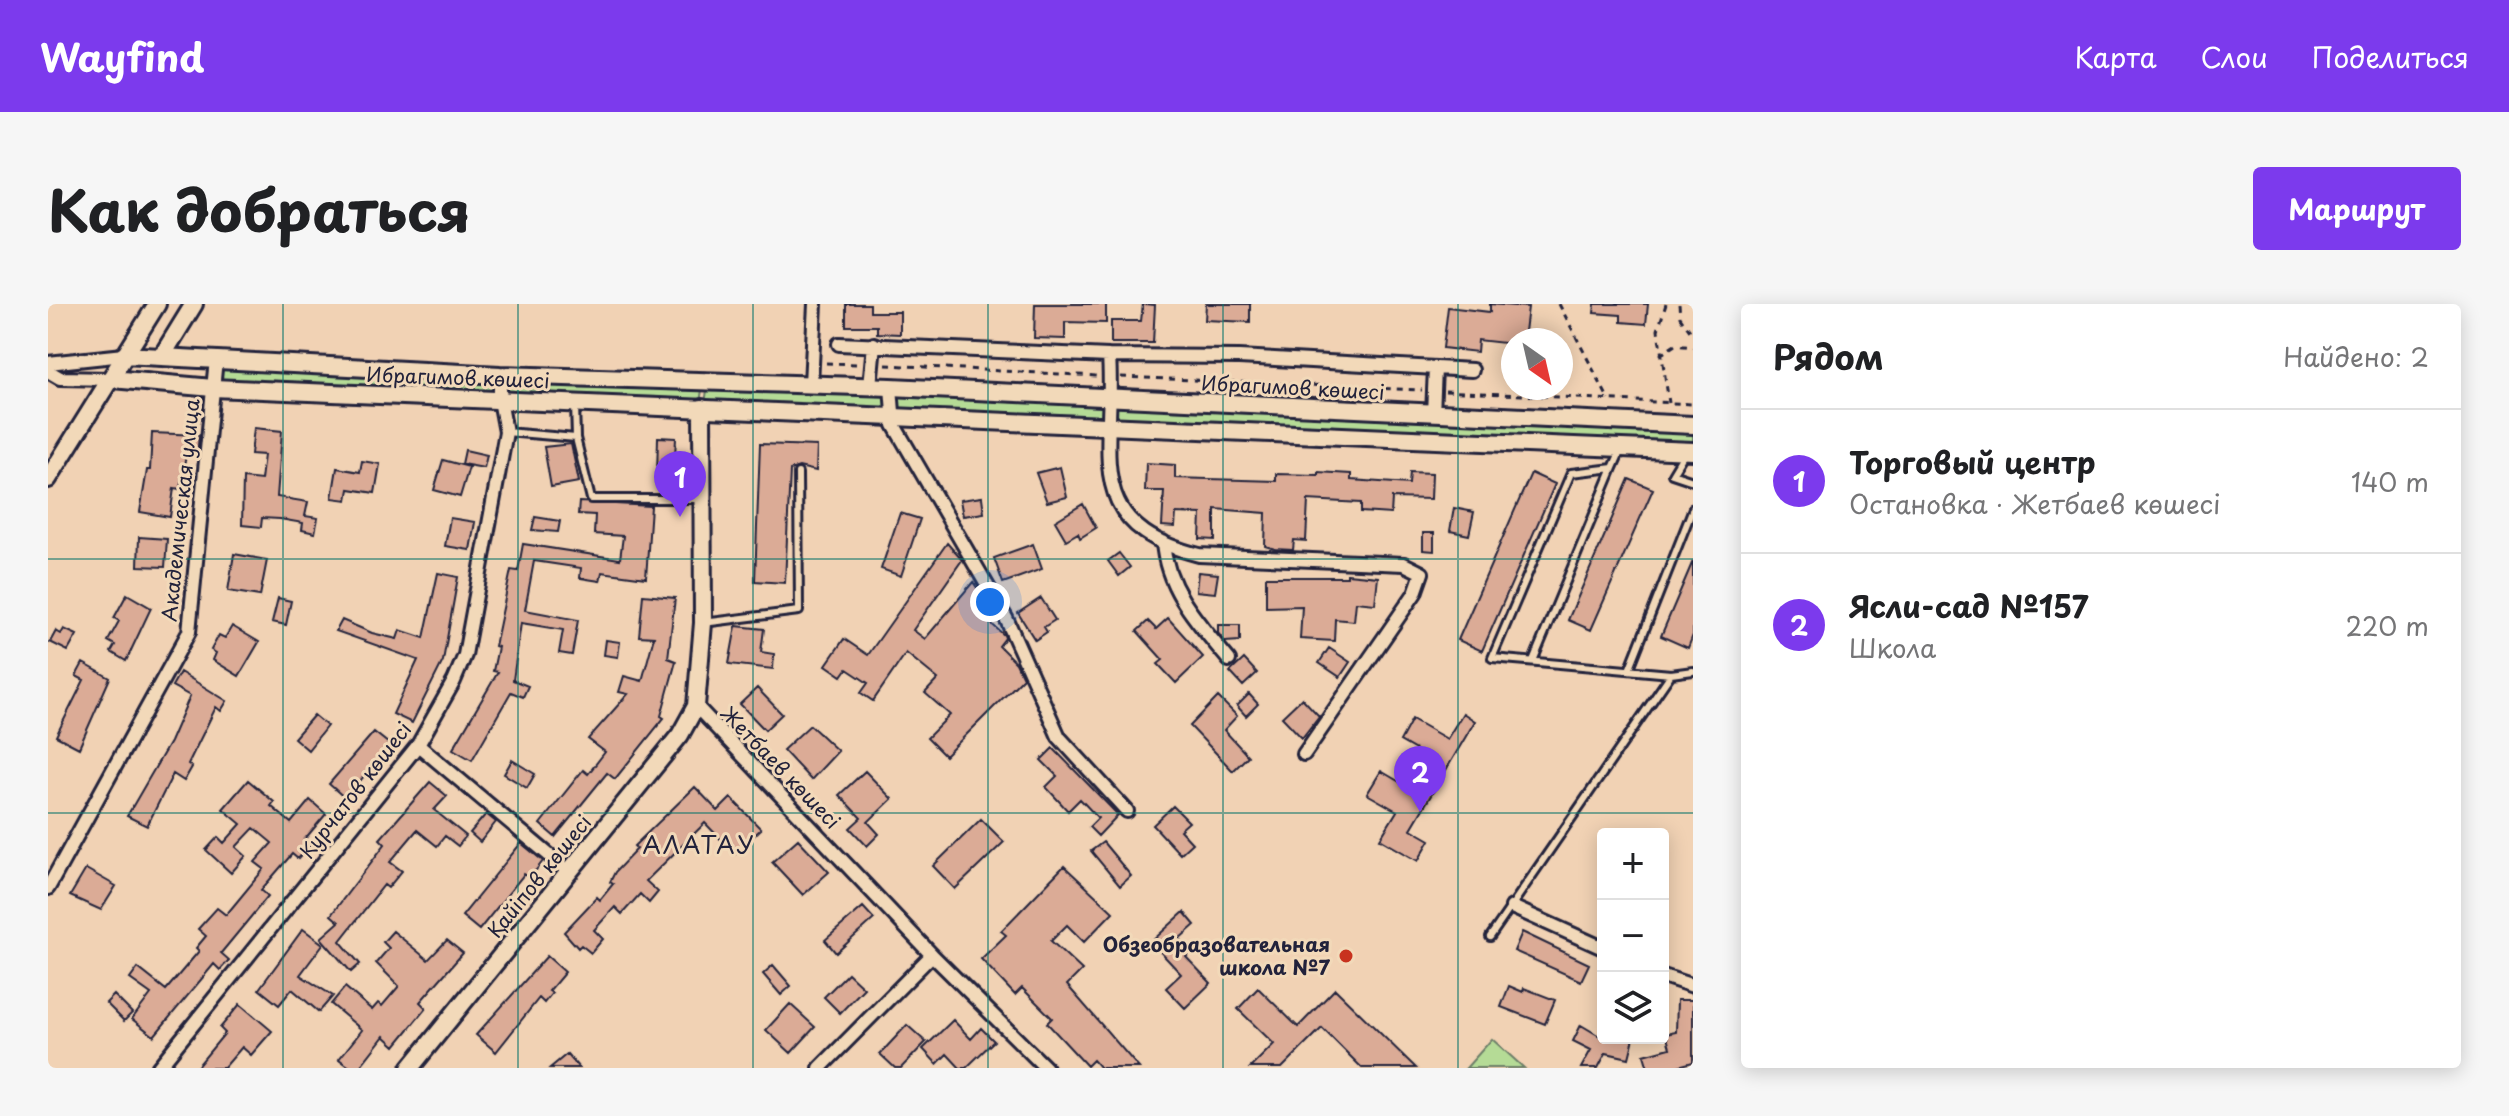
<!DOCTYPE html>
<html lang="ru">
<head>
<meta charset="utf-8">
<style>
  body { margin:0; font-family:"Playpen Sans",sans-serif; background:#f6f6f6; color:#202124 }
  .controls { position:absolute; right:24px; bottom:24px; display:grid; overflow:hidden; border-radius:8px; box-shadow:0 4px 20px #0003 }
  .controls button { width:72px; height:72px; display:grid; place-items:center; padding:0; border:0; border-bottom:2px solid #e0e0e0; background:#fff; color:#202124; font:40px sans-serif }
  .compass { position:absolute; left:1453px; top:24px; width:72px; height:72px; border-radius:50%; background:#fff; box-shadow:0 4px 20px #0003; rotate:146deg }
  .you { position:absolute; left:942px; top:298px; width:28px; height:28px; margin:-20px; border:6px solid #fff; border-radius:50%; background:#1a73e8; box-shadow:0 0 0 12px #1a73e833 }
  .badge { display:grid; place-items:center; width:52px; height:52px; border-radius:50%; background:#7c3aed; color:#fff; font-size:26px; font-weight:700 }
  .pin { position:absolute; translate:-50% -66px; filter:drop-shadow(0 2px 4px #0008) }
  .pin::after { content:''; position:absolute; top:42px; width:28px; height:24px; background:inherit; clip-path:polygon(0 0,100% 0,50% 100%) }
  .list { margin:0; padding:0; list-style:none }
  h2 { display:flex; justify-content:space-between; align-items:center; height:104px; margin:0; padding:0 32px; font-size:34px }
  h2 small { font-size:26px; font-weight:400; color:#757577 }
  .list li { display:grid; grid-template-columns:52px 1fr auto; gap:24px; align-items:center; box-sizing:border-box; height:144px; padding:0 32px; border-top:2px solid #e0e0e0 }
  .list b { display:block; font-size:30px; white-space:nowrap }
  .list p { margin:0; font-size:26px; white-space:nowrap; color:#757577 }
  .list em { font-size:26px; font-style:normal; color:#757577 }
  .icon { flex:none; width:44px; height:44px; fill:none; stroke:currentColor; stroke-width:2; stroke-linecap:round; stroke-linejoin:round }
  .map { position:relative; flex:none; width:1645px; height:764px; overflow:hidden; border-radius:8px }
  header { display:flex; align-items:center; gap:48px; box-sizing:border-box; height:112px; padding:0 40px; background:#7c3aed; color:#fff }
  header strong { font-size:38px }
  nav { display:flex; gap:44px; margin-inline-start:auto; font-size:28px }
  .intro { display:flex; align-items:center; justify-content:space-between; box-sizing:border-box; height:192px; padding:0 48px }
  h1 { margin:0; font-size:56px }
  .button { padding:20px 36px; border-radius:8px; background:#7c3aed; color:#fff; font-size:28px; font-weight:700 }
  main { display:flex; gap:48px; padding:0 48px }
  aside { flex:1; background:#fff; border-radius:8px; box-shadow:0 4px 20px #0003 }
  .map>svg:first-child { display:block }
  .green { fill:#b5db96; stroke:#6c7e68; stroke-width:2 }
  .building { fill:#dbab96; stroke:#22223b; stroke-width:2 }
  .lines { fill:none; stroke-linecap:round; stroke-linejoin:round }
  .lane-casing { stroke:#22223b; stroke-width:12 }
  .street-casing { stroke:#22223b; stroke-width:18 }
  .secondary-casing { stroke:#22223b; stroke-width:22 }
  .path { stroke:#22223b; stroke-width:3; stroke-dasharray:6 6; stroke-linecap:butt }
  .lane { stroke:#f2d9b9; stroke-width:6 }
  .street { stroke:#f2d9b9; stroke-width:12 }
  .secondary { stroke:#f2d9b9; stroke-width:16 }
  .grid { fill:none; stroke:#0f766e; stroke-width:2; stroke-opacity:0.55 }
  .poi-dot { fill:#c8321e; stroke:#f2d9b9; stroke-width:3 }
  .labels { text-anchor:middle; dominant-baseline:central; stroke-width:6; stroke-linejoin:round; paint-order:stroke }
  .street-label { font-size:20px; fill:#22223b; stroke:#f2d9b9 }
  .poi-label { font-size:20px; font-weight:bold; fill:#22223b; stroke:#f2d9b9; text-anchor:end }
  .quarter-label { font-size:24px; letter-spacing:2px; fill:#22223b; stroke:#f2d9b9 }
</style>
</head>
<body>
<header>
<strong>Wayfind</strong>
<nav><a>Карта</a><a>Слои</a><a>Поделиться</a></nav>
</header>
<div class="intro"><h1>Как добраться</h1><a class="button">Маршрут</a></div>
<main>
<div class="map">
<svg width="1645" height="764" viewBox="0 0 1645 764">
  <rect width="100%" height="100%" fill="#f1d2b4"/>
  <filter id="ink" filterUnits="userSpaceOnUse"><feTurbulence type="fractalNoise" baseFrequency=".0125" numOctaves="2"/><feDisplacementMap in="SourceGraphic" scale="16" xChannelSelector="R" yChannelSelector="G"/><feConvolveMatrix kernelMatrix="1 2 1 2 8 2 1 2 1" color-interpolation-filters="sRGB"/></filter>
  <g filter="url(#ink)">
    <path class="green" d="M168,64L451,72L450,93L166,82Z
      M453,72L655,79L652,99L453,93Z
      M660,79L840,86V106L657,100Z
      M845,86L1645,124V143L845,107Z
      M1444,735L1476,764H1418Z"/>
    <path class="building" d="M798,0H822V8H852V30L829,29V22H798Z
      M987,0H1058V19L1017,18V35L986,34Z
      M1095,0L1107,1L1105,39H1063V17H1093Z
      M1158,0H1202V18L1157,16Z
      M1442,0L1480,3L1476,36H1465V40L1430,36L1429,48L1395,44L1400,3L1442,8Z
      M1547,0H1600L1598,20L1573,18V11L1546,9Z
      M206,124L234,127L229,193L260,198L257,212L270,214L267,229L254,226L255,219L232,215L214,214L213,223L194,221L195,174L213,176L216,151L203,150Z
      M104,129L151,131L149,152L138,151L132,185L126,184L122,213L92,208L99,166H102Z
      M610,133L628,134L626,171H609Z
      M523,140L531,178L503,183L496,143Z
      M712,140L769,142L768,167L751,163L742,166L737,279L707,277Z
      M417,146L439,151L436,164L414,160Z
      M395,156L421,163L412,193L386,186Z
      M314,157L332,160L327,189L301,185L299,196L284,194L289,164L312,168Z
      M1098,159L1127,161V174L1228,177V170L1270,171V168L1303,170V176L1361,180L1362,168L1384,169L1383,195L1344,194L1343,210L1313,208V199L1260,196L1258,237L1246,236L1245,246L1227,245L1217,242L1218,209L1167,205V236L1152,235L1153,210L1128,209L1127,223L1114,222L1116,187H1097Z
      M1012,163L1019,193L999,198L988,169Z
      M1483,169L1507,180L1434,347L1410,336Z
      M1581,175L1605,185L1543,326L1520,316Z
      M934,193L936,209L915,212L912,196Z
      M531,198L603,202L598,274L554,268L552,277L532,274L533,264L486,257L477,306L530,316L524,351L511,349L515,326L473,319L465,376L480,382L475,393L463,388L424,456L405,445L450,368L445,367L450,343L447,342L463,266L470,267L475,240L572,255L575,232L546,230L547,211L530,210Z
      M1035,200L1048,224L1032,234L1030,229L1018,236L1007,217Z
      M1406,204L1426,208L1421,231L1402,227Z
      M852,209L872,215L853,272L833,265Z
      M487,213L512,217L510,228L484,226Z
      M402,214L427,218L422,246L397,242Z
      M1375,229H1386V247L1375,246Z
      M91,233L119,235L117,263L90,262Z
      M899,239L914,256L865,326L877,335L925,278L939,298L930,308L956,331L957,334L951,342L968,359L975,374L897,452L879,434L902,411L877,389L890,375L858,349L825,397L813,389L820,379L799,365L794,372L778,361L796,335L820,351Z
      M985,240L994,265L955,279L946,254Z
      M1071,249L1082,263L1071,272L1060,257Z
      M186,250L219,256L212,292L180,287Z
      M1645,257V331L1640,344L1613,332Z
      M1150,268L1170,270L1167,289L1148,287Z
      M390,269L410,273L395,357L364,419L345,410L370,356L288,327L294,316L324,329L349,335L352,326L376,334Z
      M1299,270L1330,273L1327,300L1308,298L1306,317L1287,315L1286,337L1252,335L1254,302L1218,303V273H1299Z
      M79,290L103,304L78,357L63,348L67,341L60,337L71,317L66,314Z
      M595,291L627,294L620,354L628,357L613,412L616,414L567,475L559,469L507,533L492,520L535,466L540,470L557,448L540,435L580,390L571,388L576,372L594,377L606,333L591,332Z
      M230,294L243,297L238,321L224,318Z
      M993,294L1007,316L996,323L999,328L987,336L970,309Z
      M1120,314L1155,353L1128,379L1110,360L1115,356L1089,327L1100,317L1108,325Z
      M1170,321H1192V337L1177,338L1170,329Z
      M184,322L211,338L191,372L165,356L168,349L163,346L171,331L177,334Z
      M688,322L716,325L713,348L726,350L725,365L681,360Z
      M16,325L29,331L20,347L2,338L8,327L13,330Z
      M558,336L572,338L570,353L556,351Z
      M1281,344L1302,358L1292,373L1271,359Z
      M1196,355L1209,369L1195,382L1182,368Z
      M35,359L62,374L31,444L8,432L36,376L28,372Z
      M132,368L179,397L173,407L168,403L140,460L144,463L136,477L125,470L99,522L79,512L122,438L142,392L124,382Z
      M709,384L734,410L717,426L692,400Z
      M1201,390L1210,400L1198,412L1189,402Z
      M1170,393L1189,412L1176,426L1200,452L1185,467L1142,422Z
      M1254,394L1271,412L1254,434L1234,413Z
      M1415,409L1427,417L1363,525L1382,536L1370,557L1332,535L1349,507L1319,490L1333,467L1367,487L1385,456L1352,437L1364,415L1399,435Z
      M266,411L279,422L260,446L246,434Z
      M762,421L790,447L763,476L735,446Z
      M326,428L341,440L298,495L281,480Z
      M1005,444L1070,511L1050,532L1041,523L1050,514L1032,495L1020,507L998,483L1009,472L993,456Z
      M464,456L487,470L479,484L456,470Z
      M817,467L844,495L820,518L831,530L819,542L802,524L813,514L791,491Z
      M200,476L226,498L223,502L243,519L262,496L278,510L256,536L262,541L250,555L244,550L213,586L220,592L173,649L181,656L172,666L166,660L106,732L84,715L103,690L82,675L90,664L118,686L151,647L148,644L158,632L150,625L169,604L178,611L216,565L207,558L224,539L206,524L188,543L198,552L183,569L158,546L170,533L176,539L193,520L175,505Z
      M382,478L399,492L386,506L418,532L410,542L397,532L389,542L369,526L342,558L354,567L340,584L336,581L292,637L312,660L303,668L273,634L291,618L283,611L337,540L332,535Z
      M647,483L670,507L683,494L713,525L687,550L657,519L598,577L610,588L601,599L592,590L574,610L567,603L546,626L555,635L543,649L533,641L530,644L516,628L549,593L552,596L565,580L562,578L567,568L589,545L586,542Z
      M1125,502L1141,518L1132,526L1144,539L1132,550L1105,521Z
      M438,510L448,518L432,538L422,529Z
      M933,515L956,538L907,585L885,562Z
      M750,535L781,568L755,591L724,558Z
      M1055,538L1083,572L1072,582L1043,547Z
      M473,539L495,557L482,574L476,570L431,626L414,612Z
      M1016,562L1065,608L1036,638L1019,621L1003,637L1034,666L1019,681L1091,764H1052L1045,756L1039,762L999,719L1004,714L974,684L967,691L933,655L958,631L953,627Z
      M38,565L68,582L53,606L22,592Z
      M815,603L826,615L788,649L777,636Z
      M1136,608L1147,621L1131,635L1144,648L1138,653L1163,679L1137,704L1118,684L1133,670L1103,638Z
      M255,625L275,640L252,671L285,692L271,708L244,685L231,701L211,685Z
      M345,627L380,656L399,636L415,649L372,698L378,704L347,742L336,732L311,764H303L291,755L314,726L283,700L297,683L324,706L330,699L334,702L351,682L328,659L341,644L335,638Z
      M1474,628L1541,660L1533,677L1466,647Z
      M499,652L517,668L501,687L504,689L496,699L491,694L448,748L428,731Z
      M725,661L743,682L733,691L715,670Z
      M800,669L816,684L792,709L776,693Z
      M1461,682L1475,688L1476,684L1507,696L1497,720L1453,703Z
      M1210,684L1250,723L1287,685L1368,764H1314L1274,724L1234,764H1202L1226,740L1190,705Z
      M66,691L84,709L76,717L58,699Z
      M1629,696H1645V758L1623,764H1600L1596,751L1622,744L1618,730L1628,728Z
      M192,700L224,727L203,751L194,743L176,764H148L177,729L172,724Z
      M742,700L767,723L743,749L718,726Z
      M905,716L923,735L933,724L946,737L918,764H912L899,750L889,760L875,745Z
      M859,721L878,738L853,764H847L832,750Z
      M1533,721L1555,734H1586L1581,754L1558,749L1550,764H1533L1543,746L1525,737Z
      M519,750L531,764H502Z"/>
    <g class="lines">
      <defs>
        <path id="lane" d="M527,100L528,134L543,195H651
          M458,128L528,134
          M1573,146L1565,164L1523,169L1444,354L1623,370L1645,367
          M1636,150L1624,170L1645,177
          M655,319L751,307L750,169
          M1485,357L1565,164
          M1581,366L1645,204
          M1442,633L1623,370"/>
        <path id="street" d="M791,40L1061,52L1191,53L1424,66
          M1061,52C1068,146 1029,220 1151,251L1356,260L1374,269L1367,289L1256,450
          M0,59L76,51
          M0,67L12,74L64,75
          M763,80L767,0
          M822,82L826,40
          M843,83L846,121L958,314L1011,433L1079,507
          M1385,110L1387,64
          M1115,238C1118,286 1152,321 1181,356
          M648,402L884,651L998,764
          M370,441L520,567
          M0,584L141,328L168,55
          M1464,603L1555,644
          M1615,672L1645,682
          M110,764L370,441L406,377L417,351L458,128L452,96V71
          M772,764L884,651"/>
        <path id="secondary" d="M76,51L452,71L843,83L1645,121
          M114,52L146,0
          M64,75L165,84L1645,147
          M0,175L109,0
          M362,764L632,431L648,402L655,319L654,104"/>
      </defs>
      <use href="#lane" class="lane-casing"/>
      <use href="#street" class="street-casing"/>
      <use href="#secondary" class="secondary-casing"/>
      <path class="path" d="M1511,0L1561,96
        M1618,0L1610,26L1621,99
        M1631,0L1632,13L1645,31
        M1612,51L1627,41L1645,43
        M778,59L810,60
        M838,61L1050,72
        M1073,73L1374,86
        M1397,87L1645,100"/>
      <use href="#lane" class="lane"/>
      <use href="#street" class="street"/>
      <use href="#secondary" class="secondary"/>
    </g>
  </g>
  <path class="grid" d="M235,0V764M470,0V764M705,0V764M940,0V764M1175,0V764M1410,0V764M0,255H1645M0,509H1645"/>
  <circle class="poi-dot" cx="1298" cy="652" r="8"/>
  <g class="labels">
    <g class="street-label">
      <text transform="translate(410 73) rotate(2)">Ибрагимов көшесі</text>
      <text transform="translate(1245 83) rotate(3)">Ибрагимов көшесі</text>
      <text transform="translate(132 206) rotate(-84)">Академическая улица</text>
      <text transform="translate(733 463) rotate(46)">Жетбаев көшесі</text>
      <text transform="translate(307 486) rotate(-52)">Курчатов көшесі</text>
      <text transform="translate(491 572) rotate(-51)">Қайіпов көшесі</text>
    </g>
    <g class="poi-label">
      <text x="1282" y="640">Обзеобразовательная<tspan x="1282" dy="23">школа №7</tspan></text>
    </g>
    <g class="quarter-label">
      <text x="651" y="540">АЛАТАУ</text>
    </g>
  </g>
</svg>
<div class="controls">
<button>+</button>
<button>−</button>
<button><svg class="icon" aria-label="layers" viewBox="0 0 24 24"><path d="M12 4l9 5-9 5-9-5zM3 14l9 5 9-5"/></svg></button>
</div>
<svg class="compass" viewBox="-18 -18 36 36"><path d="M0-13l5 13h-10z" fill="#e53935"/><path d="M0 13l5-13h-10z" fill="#757577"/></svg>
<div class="you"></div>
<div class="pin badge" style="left:632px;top:213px">1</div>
<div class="pin badge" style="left:1372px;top:508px">2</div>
</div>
<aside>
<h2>Рядом<small>Найдено: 2</small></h2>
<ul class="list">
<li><span class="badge">1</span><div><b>Торговый центр</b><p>Остановка · Жетбаев көшесі</p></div><em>140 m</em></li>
<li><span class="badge">2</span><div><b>Ясли-сад №157</b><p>Школа</p></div><em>220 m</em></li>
</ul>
</aside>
</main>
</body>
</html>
